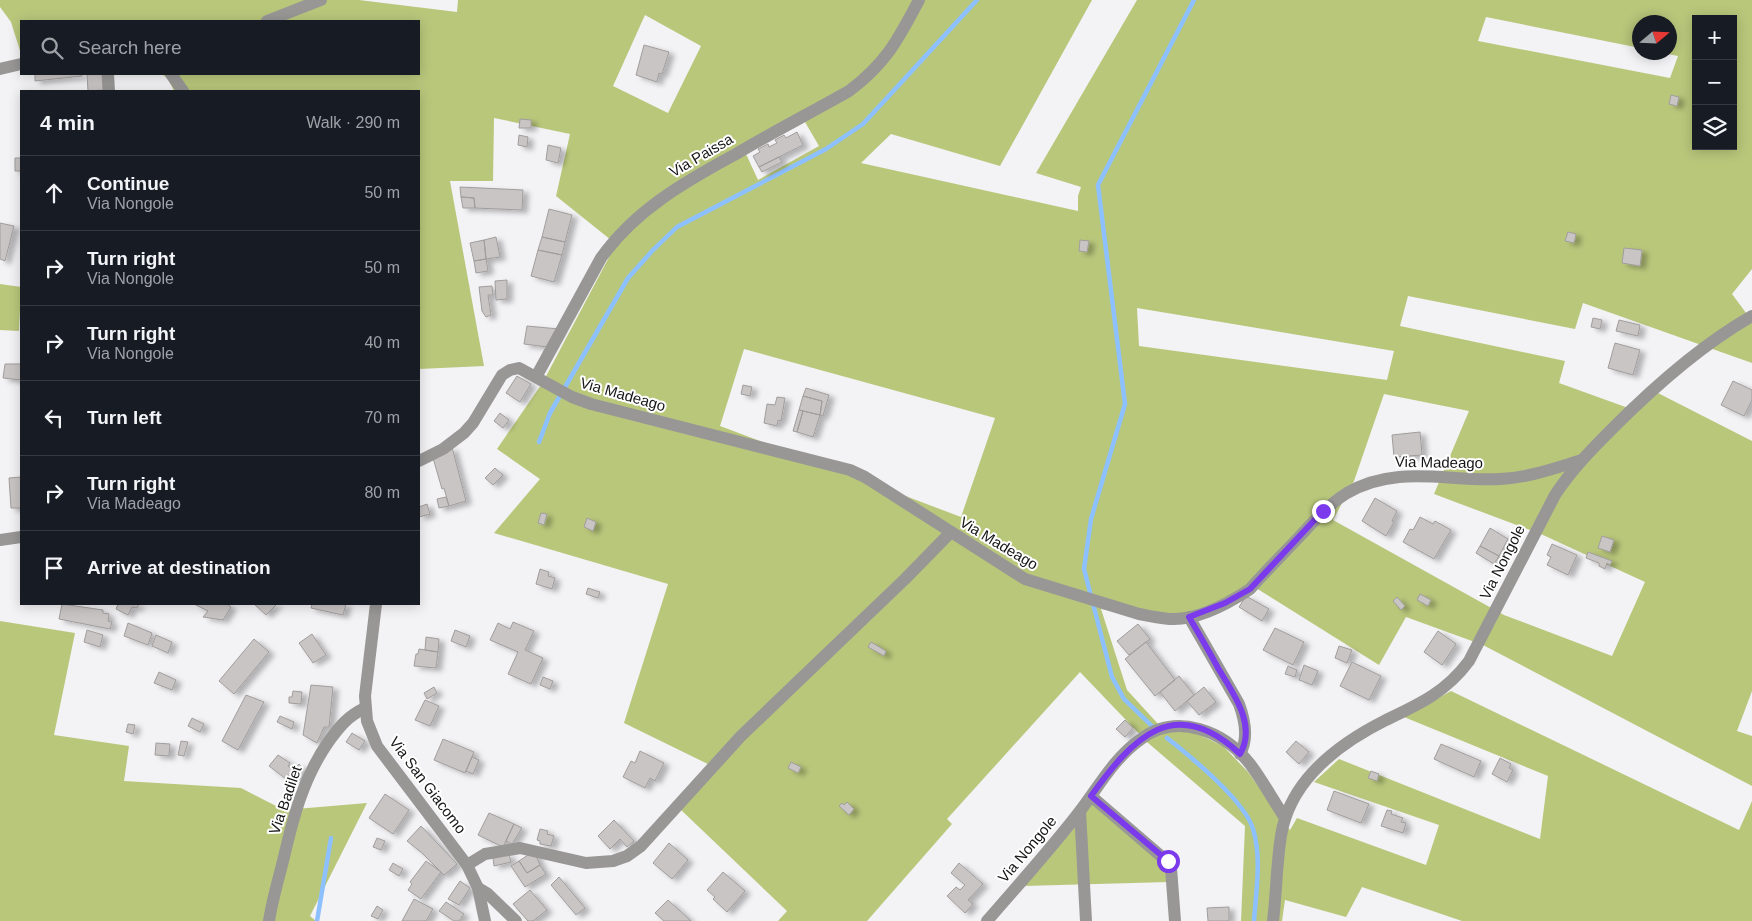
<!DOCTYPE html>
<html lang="en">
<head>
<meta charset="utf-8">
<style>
  body { margin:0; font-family:Helvetica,sans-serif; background:#20242c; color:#f1f3f6 }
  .controls { position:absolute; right:15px; top:15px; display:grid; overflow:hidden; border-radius:0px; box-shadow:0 2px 12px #0003 }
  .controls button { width:45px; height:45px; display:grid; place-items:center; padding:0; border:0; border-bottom:1px solid #363941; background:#171b24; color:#f1f3f6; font:25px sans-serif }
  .compass { position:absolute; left:1632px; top:15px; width:45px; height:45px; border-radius:50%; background:#171b24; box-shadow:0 2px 12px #0003; rotate:71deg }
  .stop { position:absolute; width:15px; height:15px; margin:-11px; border:4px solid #7c3aed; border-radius:50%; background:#fff }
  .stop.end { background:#7c3aed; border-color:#fff; box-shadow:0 1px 5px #0008 }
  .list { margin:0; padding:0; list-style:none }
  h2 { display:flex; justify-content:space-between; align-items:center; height:65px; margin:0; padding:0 20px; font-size:21px }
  h2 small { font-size:16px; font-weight:400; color:#9ea1a6 }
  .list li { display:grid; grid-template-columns:32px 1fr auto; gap:15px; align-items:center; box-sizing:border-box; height:75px; padding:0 20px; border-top:1px solid #363941 }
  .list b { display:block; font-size:19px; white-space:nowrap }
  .list p { margin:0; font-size:16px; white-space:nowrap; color:#9ea1a6 }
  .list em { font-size:16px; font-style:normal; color:#9ea1a6 }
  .icon { flex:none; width:28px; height:28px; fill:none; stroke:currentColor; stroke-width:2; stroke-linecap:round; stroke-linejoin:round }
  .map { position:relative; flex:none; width:1752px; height:921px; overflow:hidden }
  .search { position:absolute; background:#171b24; box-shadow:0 2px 12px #0003; left:20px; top:20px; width:400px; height:55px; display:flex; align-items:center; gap:12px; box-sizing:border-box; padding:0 18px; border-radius:0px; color:#9ea1a6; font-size:19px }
  .panel { position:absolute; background:#171b24; box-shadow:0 2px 12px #0003; left:20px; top:90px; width:400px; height:515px; border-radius:0px }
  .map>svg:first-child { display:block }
  .green { fill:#b9c77b; fill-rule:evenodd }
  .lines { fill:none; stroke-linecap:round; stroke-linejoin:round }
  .stream { stroke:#8dc0ff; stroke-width:4.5 }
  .building { fill:#c9c5c4; stroke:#a19d9c; filter:url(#shadow) }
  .minor { stroke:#989796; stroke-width:12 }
  .tertiary { stroke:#989796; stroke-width:12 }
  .route { stroke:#7c3aed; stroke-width:6 }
  .labels { text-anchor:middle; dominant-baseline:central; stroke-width:4; stroke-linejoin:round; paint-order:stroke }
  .street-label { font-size:15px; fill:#151516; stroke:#fff }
</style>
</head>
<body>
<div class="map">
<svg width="1752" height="921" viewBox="0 0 1752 921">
  <defs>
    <filter id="shadow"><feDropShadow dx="5.5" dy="3" stdDeviation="2.5" flood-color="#0004"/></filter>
  </defs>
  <rect width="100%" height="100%" fill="#f3f2f5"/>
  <path class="green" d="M0,0H359L457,12L458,0H1092L1000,166L891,134L861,163L1078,211V196L1081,187L1036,173L1137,0H1752V269L1732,294L1752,321V363L1583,303L1575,329L1408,296L1400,326L1565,361L1559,383L1631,409L1652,390L1752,441V691L1737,731L1752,736V786L1483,645L1406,617L1379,665L1256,588L1178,623L1101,609L1127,690L1159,725L1196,733L1223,746L1248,772L1290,830L1297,818L1426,865L1439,825L1314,782L1339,759L1540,839L1548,776L1404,717L1451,691L1739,830L1752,801V921H1462L1362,887L1346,917L1285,900L1282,921H1241L1245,826L1147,742L1080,672L947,819L952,824L867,921H778L787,911L680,809L716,768L624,723L668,584L494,533L540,479L497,449L543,382L616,244L556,196L570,134L494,118L493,181H450L484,366L419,369V91H174L168,79L162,74H419V21H21V54L11,22L0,7ZM645,15L701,46L668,113L613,86ZM1486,17L1640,48V22H1670V52L1663,53L1678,56L1670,78L1478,41ZM1696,19H1733V146H1696ZM805,122L819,146L758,180L746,154ZM1137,308L1394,351L1387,380L1139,346ZM744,349L995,418L961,517L720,426ZM1384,394L1469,411L1434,494L1543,535L1645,582L1612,656L1504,615L1333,520L1354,481Z
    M0,284L21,287L19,331L0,330Z
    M0,621L75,633L54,735L129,746L124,781L241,788L284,810L367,803L310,916L316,921H0Z
    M1094,799L1166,861L1169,882L1023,886Z"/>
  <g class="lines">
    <path class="stream" d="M539,442L550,413L628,278L653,250L677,227L826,149L863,124L977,0
      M1154,728L1124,699L1112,677L1084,569L1091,519L1125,404L1098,185L1194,0
      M1167,738C1190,756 1245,801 1253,829C1262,858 1256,891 1254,921
      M317,921L331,838"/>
  </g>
  <path class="building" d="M644,45L669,52L662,74L659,73L657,82L636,75Z
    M35,74H82V76L35,81Z
    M87,74H102L103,90L88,91Z
    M1671,95L1679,97L1677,106L1669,104Z
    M520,119L531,120V128H519Z
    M797,132L803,145L759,167L753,156L760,152L758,149L768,144L769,147L777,143L775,140L784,135L786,138Z
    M519,135L528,137L527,147L518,145Z
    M548,145L561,148L558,163L546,160Z
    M779,157L782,162L762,172L759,167Z
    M15,158H21V171H15Z
    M460,187L523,190L522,210L475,208L474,198L461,197Z
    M461,197L474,198L475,208H463Z
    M549,209L572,215L565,242L542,237Z
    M0,223L14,226L5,261L0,259Z
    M1568,232L1576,234L1574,243L1565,241Z
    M496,237L500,257L486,259L484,240Z
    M542,237L565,242L562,255L538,250Z
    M484,240L486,259L474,261L470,243Z
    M1080,240L1089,241L1087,252L1079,251Z
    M1624,248L1642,250L1640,266L1622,263Z
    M538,250L562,255L554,282L531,276Z
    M486,259L488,271L476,273L474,261Z
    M507,280V299L496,300L495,281Z
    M492,286L493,295H488L491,315L486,317L482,311L479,287Z
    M1593,318L1602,320L1600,329L1591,327Z
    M1619,320L1640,325L1638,336L1616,331Z
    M527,326L559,329L548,347L524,344Z
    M1615,343L1640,350L1633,375L1608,368Z
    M5,364H21V380L3,378Z
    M517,376L531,384L520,402L506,393Z
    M1733,381L1752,390V400L1744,416L1721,405Z
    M743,385L752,387L750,396L741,394Z
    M806,388L829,395L823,416L820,415L822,401L803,396Z
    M803,396L822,401L820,415L799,410Z
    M777,397L785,398L781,421L778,420L777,426L764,423L767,404L775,405Z
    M799,410L803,411L797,432L793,431Z
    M803,411L820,415L813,437L797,432Z
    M500,413L509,420L503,428L494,421Z
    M1420,432L1422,455L1394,457L1392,435Z
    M452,447L466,501L449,506L444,488L442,489L433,458Z
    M495,468L503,475L493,485L485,478Z
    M21,477V508H11L9,478Z
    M446,497L449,506L439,508L437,499Z
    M1375,498L1397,511L1392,521L1394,522L1386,536L1362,521Z
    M427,504L430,514L419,517V507Z
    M541,513L547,514L544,525L538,523Z
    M1420,517L1433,524L1435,521L1451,530L1434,559L1403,542L1410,529L1413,530Z
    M587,518L596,522L593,531L584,527Z
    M1490,528L1508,539L1499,556L1480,546Z
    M1602,536L1614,540L1610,552L1598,548Z
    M1552,544L1577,555L1568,575L1547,565L1551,557L1547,555Z
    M1480,546L1499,556L1494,564L1476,553Z
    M1588,552L1612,561L1610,565L1607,563L1605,569L1599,566V563L1586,558Z
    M540,569L549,572L548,576L555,578L552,589L536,584Z
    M588,588L600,592L598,598L586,594Z
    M1420,594L1431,600L1428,606L1417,600Z
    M1246,596L1269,609L1262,621L1239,607Z
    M1397,597L1405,606L1401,610L1393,601Z
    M62,604L103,610V613L109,614L108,621L112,622L110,629L59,619Z
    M118,604H139L137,608L132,607L128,615L116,609Z
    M194,604H227L231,607L223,620L203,617L208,611Z
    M254,604H277L266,615Z
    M312,604H346L343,615L311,608Z
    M513,622L534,631L525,650L543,658L531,684L508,674L518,652L490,640L498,623L510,629Z
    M128,623L152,633L148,645L124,636Z
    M1138,624L1150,639L1129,655L1117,641Z
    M1275,628L1304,642L1293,665L1263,650Z
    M87,630L103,635L100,647L84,642Z
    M455,630L470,636L466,647L451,641Z
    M1438,631L1456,644L1442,665L1424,652Z
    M312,634L326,655L313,663L299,643Z
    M156,635L172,642L168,653L152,646Z
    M426,637L439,639L438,652L425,650Z
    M254,639L269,652L234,694L219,681Z
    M871,642L886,651L884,656L868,647Z
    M1146,642L1175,680L1155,696L1125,659Z
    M1339,646L1352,650L1347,663L1335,658Z
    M419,649L438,652L436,668L414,666L416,654H418Z
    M1352,662L1381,676L1369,700L1340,686Z
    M1304,665L1318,671L1312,685L1299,680Z
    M1288,666L1297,670L1295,677L1285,674Z
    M159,672L176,680L172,690L154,683Z
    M1179,676L1194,695L1175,711L1160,692Z
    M543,677L553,681L550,689L540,685Z
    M311,685L333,687L329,727H324L317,743L303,735Z
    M434,687L437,693L427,699L424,693Z
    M1204,687L1216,702L1199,715L1187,701Z
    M293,691L302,692L301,704L289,703V697H292Z
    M246,695L264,702L238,750L222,741Z
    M425,700L439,706L430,726L415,720Z
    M280,716L294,722L292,729L277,722Z
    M192,718L204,724L200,732L188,726Z
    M1125,720L1133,728L1125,737L1116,729Z
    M128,724L135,725L133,734L126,732Z
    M352,733L365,741L359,750L346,742Z
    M443,739L474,752L465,773L434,760Z
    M181,741L188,742L184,756L178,755Z
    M1296,741L1309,752L1299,764L1286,752Z
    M156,743L170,744L169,756L155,755Z
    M1441,744L1481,761L1474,777L1434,759Z
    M640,751L664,763L655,781L650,778L645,788L623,777L631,761L635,763Z
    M278,755L290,763L288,766L293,770L286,779L269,766Z
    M472,757L479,760L473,774L466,771Z
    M1500,758L1511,764L1509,768L1513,770L1507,782L1492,774Z
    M791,762L801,767L798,773L788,768Z
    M299,764L304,769L292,782L287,777Z
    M1371,771L1379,774L1377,781L1368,778Z
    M1334,791L1369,804L1361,823L1327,810Z
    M385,794L409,810L393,834L369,818Z
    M847,802L854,809L849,815L839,806L842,803L844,805Z
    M1387,810L1392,811L1391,814L1403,818L1401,822L1406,823L1403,833L1381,826Z
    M489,813L514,824L503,847L478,835Z
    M614,820L634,841L627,847L620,839L610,849L598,836Z
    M514,824L522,828L512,844L506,841Z
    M421,826L457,864L444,875L422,853L407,841Z
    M540,829L548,831L547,834L554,836L551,846L540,844V841L537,840Z
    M377,838L385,841L381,850L373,847Z
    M669,843L688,860L672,879L653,863Z
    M534,851L540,865L527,873L519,861Z
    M509,854L511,862L494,866L493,858Z
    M426,861L441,872L421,899L408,890L412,884L410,882Z
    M519,861L527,873L540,865L546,874L525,887L511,866Z
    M393,863L403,869L399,876L389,870Z
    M959,863L983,884L968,900L973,904L965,913L947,896L956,887L960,890L965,885L951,873Z
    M723,872L745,891L727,912L713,899L715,897L707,890Z
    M559,877L585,908L576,915L551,885Z
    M460,881L470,888L459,905L448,899Z
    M530,890L547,910L533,921H528L513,904Z
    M414,899L433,909L426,921H402Z
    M668,900L691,921H664L655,913Z
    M446,902L464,914L459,921H454L439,911Z
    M377,906L383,910L378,919L371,916Z
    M1229,907V921H1208L1207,908Z"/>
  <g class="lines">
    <path class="minor" d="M267,21L321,0
      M108,74L109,91
      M536,377L601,258C635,210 686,181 736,154C773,132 812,112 849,91C886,63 898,40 919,0
      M419,461L443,449L464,433L473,423L502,375L510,370L519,368L572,397L591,404L850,470L865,477L1025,579L1139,614C1151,616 1162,619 1174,619C1200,619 1229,603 1250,589C1266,571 1283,554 1300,536C1314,521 1329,504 1347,493C1397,464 1448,482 1500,479C1528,478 1555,468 1582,460
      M0,540L21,537
      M1189,617L1239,704C1245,720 1249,738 1240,754
      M1091,796L1169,863L1171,868L1175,921
      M1080,811L1086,921
      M467,865L485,854L520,848L586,863L613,861L627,856L641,846L741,736L905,579L951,532
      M478,888L488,894L516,921
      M269,921C272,901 278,881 283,861C293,818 303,778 329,741C340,726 348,716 365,708
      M987,921C1018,885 1051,849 1080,811C1099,786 1115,757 1141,739C1177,712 1224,731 1250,764C1263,781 1273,800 1285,818"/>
    <path class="tertiary" d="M0,69L21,64
      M171,74L183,91
      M376,604L365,696L367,721L377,746L467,865L478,888L485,921
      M1273,921C1275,905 1276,888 1277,872C1279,854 1279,836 1285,819C1300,772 1344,741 1386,720C1420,704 1446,692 1469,661L1555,495C1572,469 1593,448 1615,426C1656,385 1701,345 1752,316"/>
  </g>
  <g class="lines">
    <path class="route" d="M1168,861L1091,796C1132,739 1174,692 1240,754C1257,725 1233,693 1218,668C1209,651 1199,634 1189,617L1225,603L1250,589L1323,511"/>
  </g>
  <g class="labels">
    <g class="street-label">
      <text transform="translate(701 155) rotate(-30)">Via Paissa</text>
      <text transform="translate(623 394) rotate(16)">Via Madeago</text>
      <text transform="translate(1439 462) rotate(1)">Via Madeago</text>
      <text transform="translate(999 543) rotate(31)">Via Madeago</text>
      <text transform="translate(1502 562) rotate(-63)">Via Nongole</text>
      <text transform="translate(428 785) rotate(53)">Via San Giacomo</text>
      <text transform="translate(285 800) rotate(-71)">Via Badilet</text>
      <text transform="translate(1027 849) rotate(-50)">Via Nongole</text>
    </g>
  </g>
</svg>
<div class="controls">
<button>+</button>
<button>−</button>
<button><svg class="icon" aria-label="layers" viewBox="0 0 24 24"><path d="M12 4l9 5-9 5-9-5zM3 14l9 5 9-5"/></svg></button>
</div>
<svg class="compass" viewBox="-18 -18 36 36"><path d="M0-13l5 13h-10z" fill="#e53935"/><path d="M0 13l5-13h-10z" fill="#9ea1a6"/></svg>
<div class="stop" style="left:1168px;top:861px"></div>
<div class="stop end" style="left:1323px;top:511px"></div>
<div class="search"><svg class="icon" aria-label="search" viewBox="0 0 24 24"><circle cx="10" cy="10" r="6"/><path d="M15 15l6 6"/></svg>Search here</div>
<section class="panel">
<h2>4 min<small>Walk · 290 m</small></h2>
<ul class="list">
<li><svg class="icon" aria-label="ahead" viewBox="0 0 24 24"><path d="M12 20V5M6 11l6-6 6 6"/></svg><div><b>Continue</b><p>Via Nongole</p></div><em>50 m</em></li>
<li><svg class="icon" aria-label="right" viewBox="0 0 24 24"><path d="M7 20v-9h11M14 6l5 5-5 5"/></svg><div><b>Turn right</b><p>Via Nongole</p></div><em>50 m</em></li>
<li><svg class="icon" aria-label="right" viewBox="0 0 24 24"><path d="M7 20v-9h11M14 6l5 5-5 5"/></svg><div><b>Turn right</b><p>Via Nongole</p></div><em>40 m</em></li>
<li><svg class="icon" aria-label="left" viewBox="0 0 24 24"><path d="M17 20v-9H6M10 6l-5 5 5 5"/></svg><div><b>Turn left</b></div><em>70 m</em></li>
<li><svg class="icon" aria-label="right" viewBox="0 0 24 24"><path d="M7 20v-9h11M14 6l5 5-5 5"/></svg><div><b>Turn right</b><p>Via Madeago</p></div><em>80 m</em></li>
<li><svg class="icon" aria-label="arrive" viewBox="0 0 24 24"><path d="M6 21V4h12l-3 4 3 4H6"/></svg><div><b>Arrive at destination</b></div></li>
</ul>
</section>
</div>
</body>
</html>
